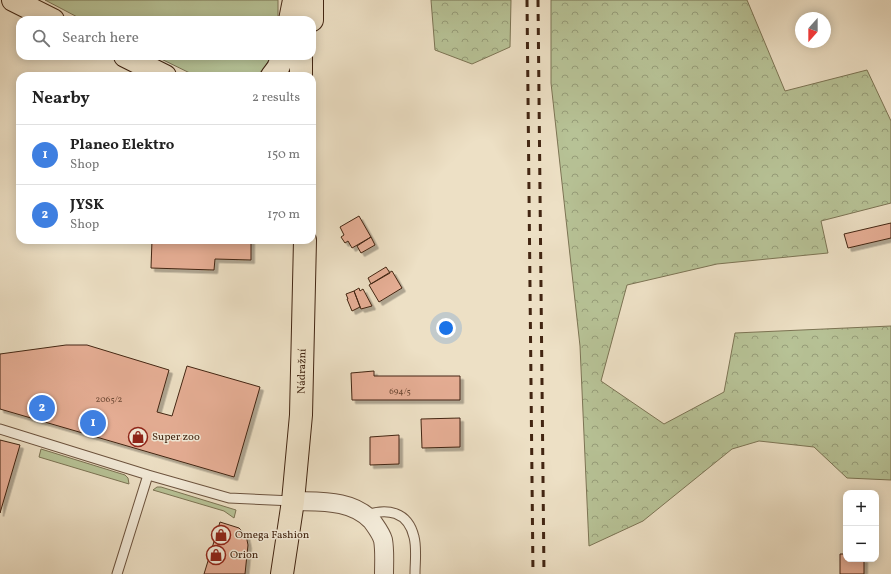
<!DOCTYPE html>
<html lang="en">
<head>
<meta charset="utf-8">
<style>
  body { margin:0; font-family:Vollkorn,serif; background:#f6f6f6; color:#222 }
  .controls { position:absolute; right:12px; bottom:12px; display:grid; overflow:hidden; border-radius:8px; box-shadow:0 2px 10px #0003 }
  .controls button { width:36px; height:36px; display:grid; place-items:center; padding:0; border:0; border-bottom:1px solid #e0e0e0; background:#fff; color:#222; font:20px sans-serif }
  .compass { position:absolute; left:795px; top:12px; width:36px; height:36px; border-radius:50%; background:#fff; box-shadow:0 2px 10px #0003; rotate:201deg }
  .you { position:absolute; left:446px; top:328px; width:14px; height:14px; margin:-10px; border:3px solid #fff; border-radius:50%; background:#1a73e8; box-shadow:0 0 0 6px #1a73e833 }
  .badge { display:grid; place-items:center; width:26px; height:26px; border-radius:50%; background:#d93025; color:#fff; font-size:13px; font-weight:700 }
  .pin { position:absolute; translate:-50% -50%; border:2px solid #fff; box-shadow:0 1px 4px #0006 }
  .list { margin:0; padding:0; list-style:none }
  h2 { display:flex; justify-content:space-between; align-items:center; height:52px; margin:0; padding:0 16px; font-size:17px }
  h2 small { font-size:13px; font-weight:400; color:#767676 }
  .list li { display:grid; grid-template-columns:26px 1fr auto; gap:12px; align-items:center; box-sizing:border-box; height:60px; padding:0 16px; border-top:1px solid #e0e0e0 }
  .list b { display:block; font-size:15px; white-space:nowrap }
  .list p { margin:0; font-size:13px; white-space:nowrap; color:#767676 }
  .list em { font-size:13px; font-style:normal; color:#767676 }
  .icon { flex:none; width:22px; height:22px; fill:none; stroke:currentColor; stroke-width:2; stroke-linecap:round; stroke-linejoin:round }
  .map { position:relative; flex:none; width:891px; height:574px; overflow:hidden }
  .search { position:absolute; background:#fff; box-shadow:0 2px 10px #0003; left:16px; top:16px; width:300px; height:44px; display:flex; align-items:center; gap:10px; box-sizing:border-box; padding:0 14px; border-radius:12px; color:#767676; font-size:15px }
  .panel { position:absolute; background:#fff; box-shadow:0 2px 10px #0003; left:16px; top:72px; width:300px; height:172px; border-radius:12px }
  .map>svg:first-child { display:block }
  .grass { fill:#b7c296; stroke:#7c7454 }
  .forest { fill:url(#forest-crowns); stroke:#7c7454 }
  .building { fill:#e6ae95; stroke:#422512; filter:url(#shadow) }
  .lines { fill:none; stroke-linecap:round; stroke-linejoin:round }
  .service-casing { stroke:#6d543f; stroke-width:11 }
  .minor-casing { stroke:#6d543f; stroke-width:20 }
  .primary-casing { stroke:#422512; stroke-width:24 }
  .service { stroke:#f3ebd9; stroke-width:9 }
  .minor { stroke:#f3ebd9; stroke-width:18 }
  .primary { stroke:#ede0c5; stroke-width:22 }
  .rail { stroke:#422512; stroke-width:3; stroke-dasharray:7 7; stroke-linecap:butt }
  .labels { text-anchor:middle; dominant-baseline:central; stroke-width:3; stroke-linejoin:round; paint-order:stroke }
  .number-label { font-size:9px; fill:#6b4733 }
  .street-label { font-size:11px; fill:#422512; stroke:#f3ebd9 }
  .poi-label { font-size:11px; fill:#422512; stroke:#f3ebd9; text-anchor:start }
</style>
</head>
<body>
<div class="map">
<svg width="891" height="574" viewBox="0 0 891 574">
  <defs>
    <pattern id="forest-crowns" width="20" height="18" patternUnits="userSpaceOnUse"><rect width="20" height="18" fill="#b7c296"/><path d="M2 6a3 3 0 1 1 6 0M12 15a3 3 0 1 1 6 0" fill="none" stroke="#969d79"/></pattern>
    <filter id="shadow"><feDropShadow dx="3.5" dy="3.5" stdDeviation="0" flood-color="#0004"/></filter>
  </defs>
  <rect width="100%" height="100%" fill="#ede0c5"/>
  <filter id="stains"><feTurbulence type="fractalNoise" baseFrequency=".005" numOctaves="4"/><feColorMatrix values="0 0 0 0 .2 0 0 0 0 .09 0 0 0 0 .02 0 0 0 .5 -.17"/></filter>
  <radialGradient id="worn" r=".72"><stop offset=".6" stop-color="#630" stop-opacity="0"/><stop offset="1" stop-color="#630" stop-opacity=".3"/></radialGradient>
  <path class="grass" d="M45,0H278V20H83Z
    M155,56H271L264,69L256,76H196Z
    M41,449L125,475L128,478L129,484L39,457Z
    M157,487H161L236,510L234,518L224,511L153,490Z"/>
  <path class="forest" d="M431,0H511L510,47L472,64L435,50Z
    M551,0H747L785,91L867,70L891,121V203L821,221L828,253L717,264L627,285L601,381L664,424L724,392L735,333L891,326V480L847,478L814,447L759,441L732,449L643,521L589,546L580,346L551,83Z"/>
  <path class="building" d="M359,216L371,237L352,248L348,241L345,243L341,237L344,235L340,227Z
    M891,223V238L848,248L844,234Z
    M371,237L375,245L361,253L357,246Z
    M152,240H251V260L215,259L214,270L151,268Z
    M386,267L390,273L371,284L368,278Z
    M392,271L402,288L379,302L369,285Z
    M359,288L360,291L363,289L372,306L361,309L354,291Z
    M354,291L360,307L352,311L347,299H348L346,294Z
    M66,345H87L169,370L157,412L172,416L187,366L260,387L234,477L0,409V354Z
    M374,371V376H460V400H352L351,373Z
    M460,418V447L422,448L421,419Z
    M399,435V464L370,465V437Z
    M0,440L20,445L0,513Z
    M220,522L239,528L246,535L248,545L245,574H204Z
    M840,554H846V559H864V574H840Z"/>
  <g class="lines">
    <defs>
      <path id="service" d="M0,429L148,475L229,498L293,501
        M366,515C387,508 408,511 414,537C417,548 415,562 415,574
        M117,574L148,475"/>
      <path id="minor" d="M293,501C320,502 352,499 372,521C376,527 381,533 383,540C385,551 384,563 384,574"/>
      <g id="primary">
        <path d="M13,0L53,20"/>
        <path d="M290,20L294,0"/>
        <path d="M312,20V0"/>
        <path d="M125,56L165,76"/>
        <path d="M301,56V76"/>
        <path d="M272,76L278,68L283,56"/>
        <path id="s1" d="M282,574L293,501L301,415L305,240"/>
      </g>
    </defs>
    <use href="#service" class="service-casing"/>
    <use href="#minor" class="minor-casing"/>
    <use href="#primary" class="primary-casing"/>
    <use href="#service" class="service"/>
    <use href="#minor" class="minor"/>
    <use href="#primary" class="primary"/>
    <path class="rail" d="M527,0L533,574
      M538,0L544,574"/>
  </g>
  <defs>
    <symbol id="shop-ring" viewBox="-11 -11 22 22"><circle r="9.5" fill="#f3ebd9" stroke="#8f2418" stroke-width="1.5"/><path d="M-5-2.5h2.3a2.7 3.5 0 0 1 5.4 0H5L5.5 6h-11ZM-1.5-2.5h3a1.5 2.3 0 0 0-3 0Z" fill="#8f2418"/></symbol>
  </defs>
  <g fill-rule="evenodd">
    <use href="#shop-ring" x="127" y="426" width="22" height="22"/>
    <use href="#shop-ring" x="210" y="524" width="22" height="22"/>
    <use href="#shop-ring" x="205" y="544" width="22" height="22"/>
  </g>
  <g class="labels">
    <g class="number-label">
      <text x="400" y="391">694/5</text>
      <text x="109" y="399">2065/2</text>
    </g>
    <g class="street-label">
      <text stroke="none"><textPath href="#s1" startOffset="204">Nádražní</textPath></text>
    </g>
    <g class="poi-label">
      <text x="152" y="437">Super zoo</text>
      <text x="235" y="535">Omega Fashion</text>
      <text x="230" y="555">Orion</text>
    </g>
  </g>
  <rect width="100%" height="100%" filter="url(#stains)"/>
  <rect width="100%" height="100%" fill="url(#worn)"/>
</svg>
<div class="controls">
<button>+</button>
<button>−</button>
</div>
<svg class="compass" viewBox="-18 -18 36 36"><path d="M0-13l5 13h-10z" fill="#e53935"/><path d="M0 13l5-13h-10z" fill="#767676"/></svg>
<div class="you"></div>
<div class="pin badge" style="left:93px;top:423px;background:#3f7fe0">1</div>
<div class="pin badge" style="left:42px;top:408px;background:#3f7fe0">2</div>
<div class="search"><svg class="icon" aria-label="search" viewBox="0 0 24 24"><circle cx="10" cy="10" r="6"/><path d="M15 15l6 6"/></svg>Search here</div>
<section class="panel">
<h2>Nearby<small>2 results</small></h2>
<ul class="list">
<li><span class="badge" style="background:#3f7fe0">1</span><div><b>Planeo Elektro</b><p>Shop</p></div><em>150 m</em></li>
<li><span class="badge" style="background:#3f7fe0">2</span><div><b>JYSK</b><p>Shop</p></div><em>170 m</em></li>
</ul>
</section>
</div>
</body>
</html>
